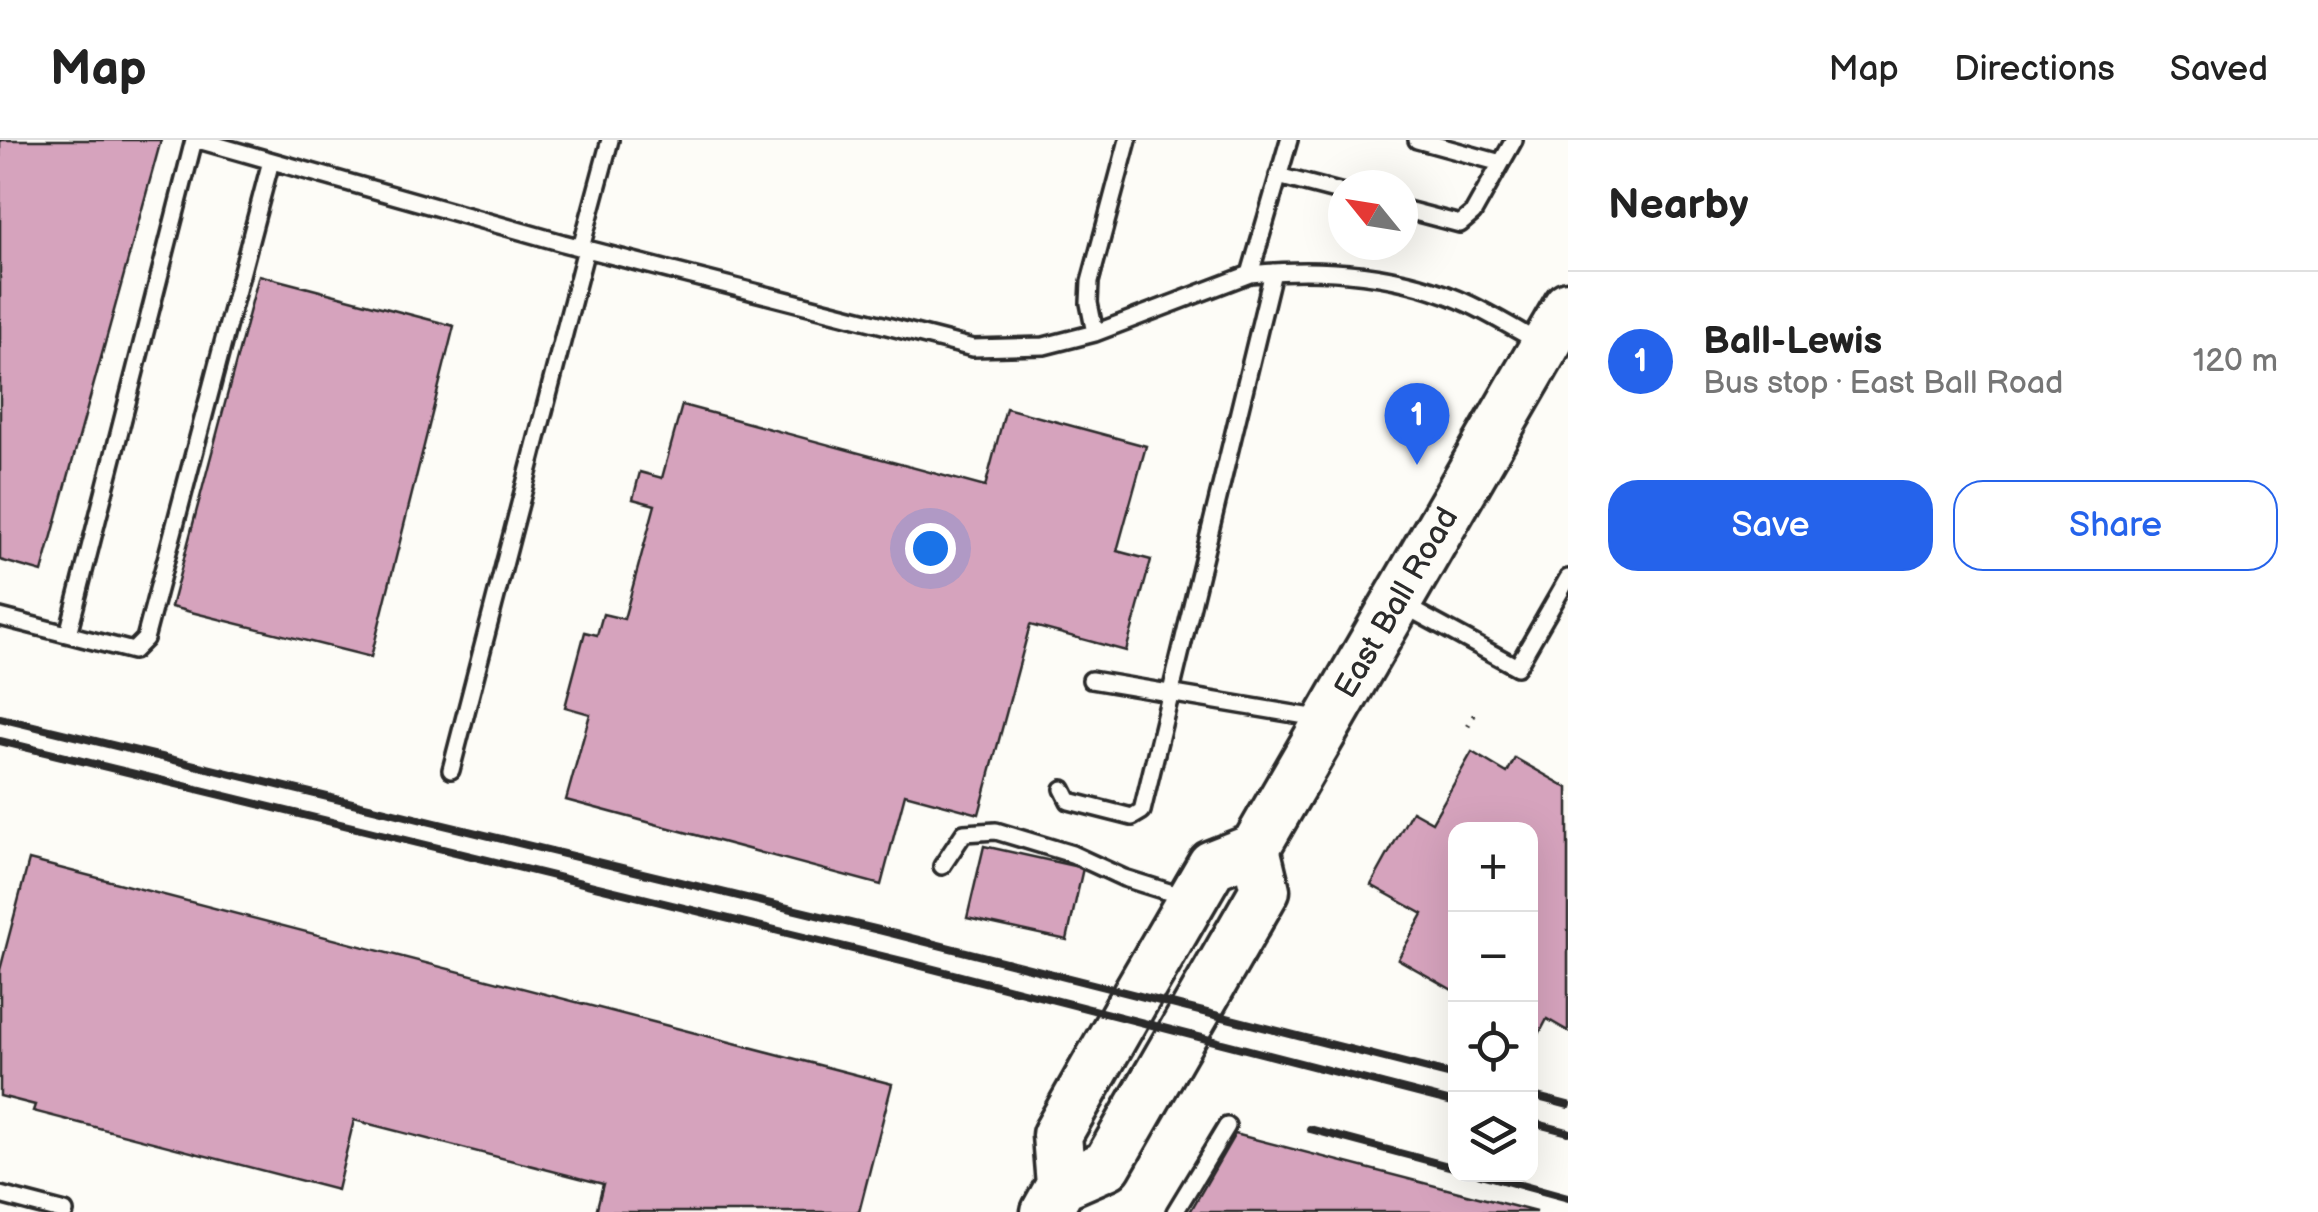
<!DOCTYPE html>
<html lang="en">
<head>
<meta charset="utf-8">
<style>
  body { margin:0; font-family:"Balsamiq Sans",sans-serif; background:#f2f2f2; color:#222 }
  .controls { position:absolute; right:30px; bottom:30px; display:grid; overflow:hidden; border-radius:20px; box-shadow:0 10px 40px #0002 }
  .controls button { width:90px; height:90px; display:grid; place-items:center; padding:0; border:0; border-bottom:2px solid #e0e0e0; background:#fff; color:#222; font:50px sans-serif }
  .compass { position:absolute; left:1328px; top:30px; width:90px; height:90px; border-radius:50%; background:#fff; box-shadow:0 10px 40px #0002; rotate:300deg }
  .you { position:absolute; left:930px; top:408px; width:35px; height:35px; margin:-25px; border:8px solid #fff; border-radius:50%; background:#1a73e8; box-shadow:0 0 0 15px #1a73e833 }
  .badge { display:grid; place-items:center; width:65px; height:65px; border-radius:50%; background:#2563eb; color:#fff; font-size:32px; font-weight:700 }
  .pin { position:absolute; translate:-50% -82px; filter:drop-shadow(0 2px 5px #0008) }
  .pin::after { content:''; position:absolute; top:52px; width:35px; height:30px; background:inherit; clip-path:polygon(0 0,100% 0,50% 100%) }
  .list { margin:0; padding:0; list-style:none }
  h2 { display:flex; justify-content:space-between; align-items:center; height:130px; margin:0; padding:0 40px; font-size:42px }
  h2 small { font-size:32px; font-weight:400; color:#767676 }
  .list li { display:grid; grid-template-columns:65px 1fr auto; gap:30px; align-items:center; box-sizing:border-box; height:180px; padding:0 40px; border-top:2px solid #e0e0e0 }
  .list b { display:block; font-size:38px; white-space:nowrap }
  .list p { margin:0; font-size:32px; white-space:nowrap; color:#767676 }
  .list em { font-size:32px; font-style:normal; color:#767676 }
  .actions { display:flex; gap:20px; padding:30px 40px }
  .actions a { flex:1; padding:22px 0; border:2px solid #2563eb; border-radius:30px; text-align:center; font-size:35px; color:#2563eb }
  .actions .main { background:#2563eb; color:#fff }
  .icon { flex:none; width:55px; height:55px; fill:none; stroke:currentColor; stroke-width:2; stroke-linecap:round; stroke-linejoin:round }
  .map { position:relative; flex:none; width:1568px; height:1072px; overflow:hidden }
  header { display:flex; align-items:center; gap:60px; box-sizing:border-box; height:140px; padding:0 50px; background:#fff; border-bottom:2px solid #e0e0e0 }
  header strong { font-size:48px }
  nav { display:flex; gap:55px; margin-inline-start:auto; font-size:35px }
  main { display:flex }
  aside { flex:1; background:#fff }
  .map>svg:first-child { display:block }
  .building { fill:#d6a3bd; stroke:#2b2b2b; stroke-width:2.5 }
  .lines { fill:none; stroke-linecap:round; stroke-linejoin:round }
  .lane-casing { stroke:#2b2b2b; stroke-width:22 }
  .primary-casing { stroke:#2b2b2b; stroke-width:55 }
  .path { stroke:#2b2b2b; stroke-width:5; stroke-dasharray:2.5 8; stroke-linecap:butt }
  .lane { stroke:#fdfcf7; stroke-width:15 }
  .primary { stroke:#fdfcf7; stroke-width:48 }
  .rail { stroke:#2b2b2b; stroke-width:8 }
  .labels { text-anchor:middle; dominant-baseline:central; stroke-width:8; stroke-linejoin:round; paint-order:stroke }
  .street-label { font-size:32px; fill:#2b2b2b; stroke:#fdfcf7 }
</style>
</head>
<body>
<header>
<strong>Map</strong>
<nav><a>Map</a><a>Directions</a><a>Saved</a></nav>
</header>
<main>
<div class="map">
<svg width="1568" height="1072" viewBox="0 0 1568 1072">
  <rect width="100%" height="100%" fill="#fdfcf7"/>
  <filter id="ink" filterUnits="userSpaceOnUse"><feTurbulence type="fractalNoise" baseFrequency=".01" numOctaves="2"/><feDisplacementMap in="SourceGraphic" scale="20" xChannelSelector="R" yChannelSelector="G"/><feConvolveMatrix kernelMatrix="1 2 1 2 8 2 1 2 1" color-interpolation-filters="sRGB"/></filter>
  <g filter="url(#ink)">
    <path class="building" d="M0,0H161L42,432L0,420Z
      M259,135L454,186L371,517L171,467Z
      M682,265L985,347L1006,268L1146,306L1117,411L1151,420L1126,511L1030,485L979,674L905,654L881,745L566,660L590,574L565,567L585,492L597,495L603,474L624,479L655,365L633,359L640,332L662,338Z
      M1472,612L1507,633L1515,618L1568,648V891L1547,879L1537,898L1530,894V690H1456V852L1398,819L1423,774L1371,745L1412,671L1432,682Z
      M984,706L1083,728L1067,800L967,778Z
      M29,720L892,944L859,1072H596L603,1044L354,980L337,1050L33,971L35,965L0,956V830Z
      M1235,994L1536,1072H1190Z"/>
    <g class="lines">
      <defs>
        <path id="lane" d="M198,0L563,103L973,208L1044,206L1095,193L1250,134C1323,126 1404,133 1471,165C1494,176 1517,190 1540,203
          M1417,0L1501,23
          M1278,36L1343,53
          M1403,69L1460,84L1473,73L1514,0
          M581,108L610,0
          M1250,134L1289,0
          M1095,193L1089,163L1090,142L1128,0
          M1401,464L1517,527L1568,438
          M0,477L133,511L145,499L271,21
          M68,494L194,0
          M1091,540L1324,579
          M451,630L586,109
          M1063,649L1069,661L1132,677L1142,671L1273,132
          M942,726L964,693L996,691L1072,714L1124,738L1188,758
          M0,1055L65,1072
          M1175,1072L1227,986"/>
        <path id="primary" d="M1061,1045L1107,1025L1265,750L1255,708
          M1046,1072L1061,1045L1057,995L1136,856L1212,725L1255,708L1568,166"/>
      </defs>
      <use href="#lane" class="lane-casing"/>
      <use href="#primary" class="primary-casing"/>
      <path class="path" d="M1468,586L1478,568"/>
      <use href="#lane" class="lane"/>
      <use href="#primary" class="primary"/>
      <path class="rail" d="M0,578L879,790L1456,936
        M0,601L910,823L1456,963
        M1530,955L1568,965
        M1530,982L1568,992
        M1310,989L1456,1028
        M1480,1034L1568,1058"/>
    </g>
  </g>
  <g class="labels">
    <g class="street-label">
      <text transform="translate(1397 463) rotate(-60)">East Ball Road</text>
    </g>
  </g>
</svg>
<div class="controls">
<button>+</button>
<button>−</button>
<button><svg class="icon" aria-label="locate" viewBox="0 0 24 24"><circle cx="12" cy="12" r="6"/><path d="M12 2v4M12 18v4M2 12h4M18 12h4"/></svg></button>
<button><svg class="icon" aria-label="layers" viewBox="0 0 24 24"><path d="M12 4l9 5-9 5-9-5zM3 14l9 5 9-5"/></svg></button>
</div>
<svg class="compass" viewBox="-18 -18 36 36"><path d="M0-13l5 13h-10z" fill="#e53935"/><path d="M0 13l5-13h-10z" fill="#767676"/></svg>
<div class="you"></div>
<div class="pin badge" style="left:1417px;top:325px">1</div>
</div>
<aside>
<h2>Nearby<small></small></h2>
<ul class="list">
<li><span class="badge">1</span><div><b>Ball-Lewis</b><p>Bus stop · East Ball Road</p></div><em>120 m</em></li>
</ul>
<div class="actions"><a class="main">Save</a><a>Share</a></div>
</aside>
</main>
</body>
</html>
